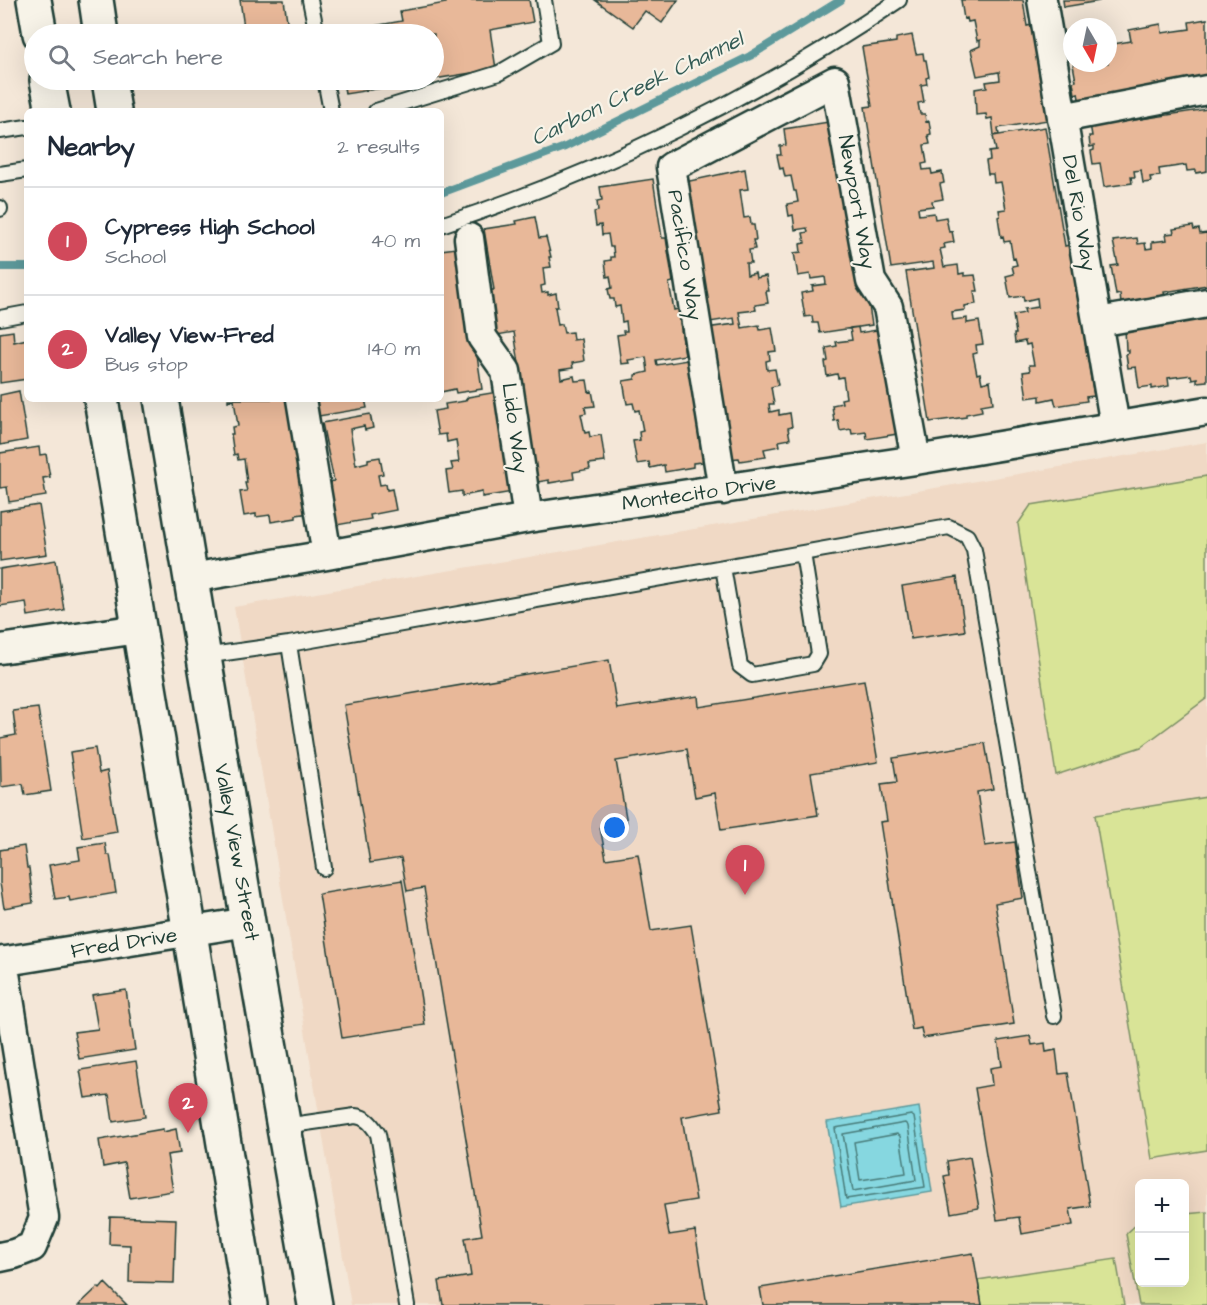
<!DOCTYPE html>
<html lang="en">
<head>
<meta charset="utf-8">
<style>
  body { margin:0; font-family:"Architects Daughter",sans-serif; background:#f6f6f7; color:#1f2937 }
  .controls { position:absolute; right:18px; bottom:18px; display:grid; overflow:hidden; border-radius:9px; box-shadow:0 6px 24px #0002 }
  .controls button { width:54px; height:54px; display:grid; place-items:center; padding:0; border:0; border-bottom:2px solid #e0e1e3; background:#fff; color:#1f2937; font:30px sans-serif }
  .compass { position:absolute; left:1063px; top:18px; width:54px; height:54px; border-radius:50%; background:#fff; box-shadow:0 6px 24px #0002; rotate:171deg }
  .you { position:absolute; left:615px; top:828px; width:21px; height:21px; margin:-15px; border:4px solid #fff; border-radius:50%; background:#1a73e8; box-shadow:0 0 0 9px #1a73e833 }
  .badge { display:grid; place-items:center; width:39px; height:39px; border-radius:50%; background:#d1495b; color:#fff; font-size:20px; font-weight:700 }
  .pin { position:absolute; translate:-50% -50px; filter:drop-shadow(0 2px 3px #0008) }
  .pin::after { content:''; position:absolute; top:32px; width:21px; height:18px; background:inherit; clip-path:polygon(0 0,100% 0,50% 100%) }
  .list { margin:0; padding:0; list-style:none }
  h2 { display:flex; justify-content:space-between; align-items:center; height:78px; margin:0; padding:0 24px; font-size:26px }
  h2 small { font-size:20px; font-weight:400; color:#747a83 }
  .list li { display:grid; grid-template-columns:39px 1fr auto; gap:18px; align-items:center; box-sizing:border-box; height:108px; padding:0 24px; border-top:2px solid #e0e1e3 }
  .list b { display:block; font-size:22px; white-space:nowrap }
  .list p { margin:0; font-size:20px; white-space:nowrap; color:#747a83 }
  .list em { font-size:20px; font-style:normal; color:#747a83 }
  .icon { flex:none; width:33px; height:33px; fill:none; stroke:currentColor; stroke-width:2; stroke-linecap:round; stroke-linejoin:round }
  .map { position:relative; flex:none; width:1207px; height:1305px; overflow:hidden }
  .search { position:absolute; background:#fff; box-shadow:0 6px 24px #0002; left:24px; top:24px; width:420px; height:66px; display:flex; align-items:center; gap:15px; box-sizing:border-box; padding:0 21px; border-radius:33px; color:#747a83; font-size:22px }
  .panel { position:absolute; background:#fff; box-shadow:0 6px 24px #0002; left:24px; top:108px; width:420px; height:294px; border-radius:9px }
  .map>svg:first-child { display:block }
  .built { fill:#f0d9c5; fill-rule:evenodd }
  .green { fill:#d9e497; stroke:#7c9066; stroke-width:1.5 }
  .water { fill:#86d7e0; stroke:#5d999b; stroke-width:1.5 }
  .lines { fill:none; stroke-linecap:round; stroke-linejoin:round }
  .shore { stroke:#487b79; stroke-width:1.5 }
  .stream { stroke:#5d999b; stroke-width:8 }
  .building { fill:#e8b899; stroke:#1f3d34; stroke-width:1.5 }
  .service-casing { stroke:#1f3d34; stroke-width:18 }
  .minor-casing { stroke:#1f3d34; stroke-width:33 }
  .primary-casing { stroke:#1f3d34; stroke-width:38 }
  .service { stroke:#f7f3e8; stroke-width:14 }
  .minor { stroke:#f7f3e8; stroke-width:28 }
  .primary { stroke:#f7f3e8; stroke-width:33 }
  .labels { text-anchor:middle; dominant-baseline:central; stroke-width:4.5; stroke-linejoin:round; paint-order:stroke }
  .street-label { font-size:21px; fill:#1f3d34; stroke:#f7f3e8 }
  .water-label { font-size:22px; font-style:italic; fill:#345c56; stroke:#f7f3e8 }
</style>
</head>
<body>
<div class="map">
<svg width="1207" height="1305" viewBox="0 0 1207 1305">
  <rect width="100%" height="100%" fill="#f4e7d8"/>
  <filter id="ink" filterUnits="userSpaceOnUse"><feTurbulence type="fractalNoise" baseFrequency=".0167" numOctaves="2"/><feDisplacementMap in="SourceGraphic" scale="12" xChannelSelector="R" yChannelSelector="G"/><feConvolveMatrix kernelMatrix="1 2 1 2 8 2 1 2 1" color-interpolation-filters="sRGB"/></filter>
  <g filter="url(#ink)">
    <path class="built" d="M1207,442V1305H351L234,607ZM1140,1184H1184V1282H1140Z"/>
    <path class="green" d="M1207,476V698L1141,747L1056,775L1018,524L1031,505Z
      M1207,797V1150L1152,1159L1095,815Z
      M1207,1212V1305H1139L1126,1234L1139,1222L1140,1282H1184L1185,1214Z
      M1116,1259L1124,1305H982L978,1280Z"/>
    <path class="water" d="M919,1107L932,1192L841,1207L827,1122Z"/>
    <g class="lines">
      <path class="shore" d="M911,1115L914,1117L925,1187L846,1199L835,1128Z
        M905,1123L908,1126L916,1180L853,1191L843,1134Z
        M897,1134L900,1136L906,1173L860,1180L854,1142Z"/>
      <path class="stream" d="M441,193L565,147L750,56L841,0
        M0,267H27"/>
    </g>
    <path class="building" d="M240,0H284L289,34H245Z
      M445,0H529L533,22L490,30L496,69L434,79V34H335V33L402,21L400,11L446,3Z
      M595,0H678L662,23L645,11L633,27Z
      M961,0H1023L1027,26L1032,25L1048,120L998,128L999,135H994L992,118L987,119L986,114L976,115L975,89L987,87L986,82L1000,80L999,72L977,76L971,50L980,46V40L977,41L973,21L968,22L967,18L964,19Z
      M1063,0H1099V1L1064,7Z
      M1207,19V79L1080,104L1078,93L1075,94L1073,82L1076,81L1073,65L1079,63H1108V45L1131,41L1129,30L1161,24L1162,33L1190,29L1189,22Z
      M912,35L916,54L923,53L924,60H926L929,77L926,78L927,84L921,85L924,102L918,103L920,114H925L926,122L929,121L931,134L928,135L930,144L924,145L927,163L922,164L923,170L931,169L932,174L942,172L944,183L940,184L943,199L932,201L933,206L918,208L919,215L934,213L935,219L946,217L949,232L952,231L954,242L944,244L945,248L940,249L944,267L958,265L959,274L964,273V276L975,275L978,291H974L976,304L965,306V310L952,312L953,320L967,318V323L979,321L983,344L976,345L977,353L973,354L977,374L980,373L982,383L990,381L993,403L981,405L982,411L966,414V417L930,422L906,272L934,268L933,262L891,268L865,107L872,106L862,47L896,42V38Z
      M252,80H296V81L253,87Z
      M343,80H433L345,94Z
      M1207,109V171L1196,173V170L1187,171L1186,165L1159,169L1160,176L1150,177L1151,182L1143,183L1141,170L1134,171L1135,177H1131L1132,183L1104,187L1100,163L1093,164L1091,151L1094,150V146L1090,147L1089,136H1092L1090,124L1134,117L1135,120Z
      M835,121L849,180L872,325L820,333L818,323H813L812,316L805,317L801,293L813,291L812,286L826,284L825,277L811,279L810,274L798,276L794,253L801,252L800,244L805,243L803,233L808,232L807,228L795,230L793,215L789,216L787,204L798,202L796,191H794L791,176L785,177L783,168L780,169L777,155H781L780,146L786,145L784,129Z
      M1045,127L1065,246L1069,245L1094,396L1086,397L1087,401L1056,406L1054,398L1040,401V396L1027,398L1023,372L1030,371L1029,365H1034L1030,344L1026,345L1025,341L1015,343L1014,334H1016L1013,315L1025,313L1024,309L1038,307L1037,298L1024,301L1023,296L1010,298L1006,276L1014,274L1012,266L1017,265L1015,258L1013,259L1010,241L1004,242L1003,236L1001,237L998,217L1000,216L999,210L1006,209L1001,182L994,183L993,174H988L986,161L990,160L989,152L996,151L993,136Z
      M745,169L748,189L740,190L744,218L750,217L751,225H754L756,240H753L755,249L749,250L751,263H746L747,275L755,273L756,278L766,276L769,291H766L768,303L755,305L756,310L739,312L742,328L759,325L760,330L772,328L776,351L769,352L770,360L766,361L767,370L775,369L778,385L771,387L774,404H769L770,412L779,410V415L790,413L792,427L788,428L790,439L779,441L780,446L764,449L766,457L740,461L739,458L728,459L706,328L735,324L734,318L704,323L685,182Z
      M653,179L662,238H666L673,282L669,283L674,310L678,309L685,355L656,360L657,365L687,360L703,462L693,463V467L665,472L664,465L650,468L649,462L637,464L633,441L640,440L639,432L643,431L639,410L635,411L633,403L627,404L623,381L635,379V375L648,372L646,357L628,360L629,363L621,364L617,335L624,334L623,331H627L626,321L622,322L620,306L615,307L614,299H610L608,289L612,288L610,276L607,277L605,261L611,260V257H614L613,247H610L608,234L602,235L601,225L596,226L594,212L598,211L597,201L602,200L600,187Z
      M535,217L539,238L546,237L551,257H549L551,267L543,268L545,285L541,286L542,293L548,292V295L556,293L558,307H555L558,325L562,324L564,333L572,332L573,340L581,339L584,361L572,363L573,368L560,370L561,379L574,376L575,381L587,380L589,392L592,391L595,406L585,407L586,413L581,414L585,433L589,432L590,437L601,435L605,462L589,464L590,469L573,472L574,479L549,483V480L538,482L514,332L497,335L490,290H494L484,229L517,224L516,221Z
      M1193,226L1194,230L1199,229L1200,234L1207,233V285L1164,292L1165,297L1121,304L1120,294L1116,295L1111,266L1118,265L1113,241L1137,238L1138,244L1145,243L1146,249L1152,248V242L1167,240L1166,234L1174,233L1173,229Z
      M456,248L470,337L474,336L482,389L456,393L455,389L441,392V250Z
      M1207,318V381L1197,382V378L1192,379L1191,375L1168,378L1169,386L1152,389V386L1139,388L1136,367L1128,368L1126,354L1129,353V350H1126L1125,328Z
      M858,327L859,333L889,328L897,434L867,439L866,432L852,434L851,429L840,431L838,420L834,421L832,405L842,403L841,399L846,398L843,377L838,378L837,374L827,376L825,362L828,361L826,348L837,346L836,342L852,340L850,328Z
      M13,331L14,342L27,339V379L0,383V333Z
      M19,391L27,440L0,445V395Z
      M497,392L513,492L482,497V492L462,496V491L449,493L446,471L453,470L451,463L459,462L456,440L447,442L446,434L438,435L434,411L446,409L445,404L465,401L468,397Z
      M228,399H288L310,513L296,515V518L271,522L270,515L256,517V514L244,516L240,492L247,491L245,483H247L244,459L238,460L237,454L234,455L231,434H233L232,427L238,426L234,400L228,401Z
      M315,399H365L367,408L319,416Z
      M370,414L373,428L365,430L364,426L350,429L356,465L368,462V459L380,457L383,474L378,475L380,485L386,484L387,490L392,489L396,510L370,515L371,519L337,525L329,482L334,481L322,423Z
      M39,447L40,455L46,454L50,477L43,478L46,496L9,502L7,487L0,488V453Z
      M39,505L47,554L0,561V511Z
      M56,560L64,610L28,616L26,602L0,606V569Z
      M957,577L965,631L911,639L902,586Z
      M609,660L617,709L698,696L699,707L864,680L878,762L811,773L818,815L721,830L715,793L695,797L687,749L616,761L627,823L600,827L606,859L638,854L651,931L691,925L722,1110L682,1117L696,1200L664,1205L669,1235L695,1231L707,1305H443L439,1281L471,1276L465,1238L482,1235L424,888L407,891L401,858L370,863L344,705Z
      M38,708L51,791L25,795L23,784L1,787L0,738L16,735L13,711Z
      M985,743L993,789L977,792L985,846L1015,842L1023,898L995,903L1014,1024L923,1038L921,1028L912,1030L880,822L887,821L881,784L897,782L893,758Z
      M95,748L99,773L107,771L117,832L83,838L70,752Z
      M105,843L107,855H110L116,893L70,901L69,897L55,899L49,865L80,860L78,847Z
      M24,846L27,868H29L33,903L4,908L0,883V850Z
      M402,880L425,1025L342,1038L319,894Z
      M126,990L135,1050L79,1059L74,1032L98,1029L92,995Z
      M1030,1036L1032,1045L1045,1043L1046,1052L1056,1050L1059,1074L1068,1073L1090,1206L1070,1209L1073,1225L1022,1234L1019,1217L997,1220L975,1088L992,1085L990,1068L1002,1066L998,1041Z
      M136,1061L145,1117L113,1122L109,1095L85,1098L80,1070Z
      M163,1129V1132L176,1129L180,1153L167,1155L173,1191L130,1198L124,1163L103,1167L99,1140Z
      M970,1157L979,1208L951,1213L944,1176L949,1175L947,1161Z
      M110,1217L176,1219L174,1283L129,1282L130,1245L109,1244Z
      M973,1253L982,1305H763L760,1288Z
      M105,1283L127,1305H79L98,1287L100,1289Z"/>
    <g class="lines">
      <defs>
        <path id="service" d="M310,0L317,34
          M325,80L331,111
          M376,111L499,73L551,43L544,0
          M0,131L27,127
          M0,174L27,170
          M0,208V209
          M441,225C601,173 760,95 899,0
          M0,318L27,313
          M723,567L740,666L752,675L813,664L819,654L803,553
          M289,644L324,868
          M204,656L289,644L949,527L967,536L974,550L1054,1016
          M285,1126L355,1116C367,1117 372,1125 378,1134L407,1305"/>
        <path id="minor" d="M1042,0L1115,426
          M1062,118L1207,90
          M469,238L482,337L506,371L528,518
          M1098,322L1207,303
          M301,399L327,555
          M723,490L671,167L835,81L871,281L888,307L916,460
          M191,578L327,555L528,518L916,460L1207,411
          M0,649L139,629
          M0,962L248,922
          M0,1257L14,1254L32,1247L44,1218L3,961"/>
        <path id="primary" d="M34,0L40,34
          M96,0L101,34
          M47,80L53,111
          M109,80L114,111
          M101,399L190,933L250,1305
          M161,399L248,922L315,1305"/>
      </defs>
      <use href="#service" class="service-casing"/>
      <use href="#minor" class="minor-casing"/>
      <use href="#primary" class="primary-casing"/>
      <use href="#service" class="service"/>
      <use href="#minor" class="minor"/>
      <use href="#primary" class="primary"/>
    </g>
  </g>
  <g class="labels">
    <g class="street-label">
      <text transform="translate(857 202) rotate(80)">Newport Way</text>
      <text transform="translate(1079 213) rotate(80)">Del Rio Way</text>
      <text transform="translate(685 255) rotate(81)">Pacifico Way</text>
      <text transform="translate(515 428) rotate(82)">Lido Way</text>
      <text transform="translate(699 493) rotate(-8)">Montecito Drive</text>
      <text transform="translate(237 852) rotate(80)">Valley View Street</text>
      <text transform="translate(124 943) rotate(-9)">Fred Drive</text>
    </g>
    <g class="water-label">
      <text transform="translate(637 89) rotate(-26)">Carbon Creek Channel</text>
    </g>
  </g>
</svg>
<div class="controls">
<button>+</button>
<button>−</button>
</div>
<svg class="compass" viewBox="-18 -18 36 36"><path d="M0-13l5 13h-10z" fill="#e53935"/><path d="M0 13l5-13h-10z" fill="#747a83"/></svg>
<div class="you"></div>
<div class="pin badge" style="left:745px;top:895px">1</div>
<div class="pin badge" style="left:188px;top:1133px">2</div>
<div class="search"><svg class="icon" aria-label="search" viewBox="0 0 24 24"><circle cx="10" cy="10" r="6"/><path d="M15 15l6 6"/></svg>Search here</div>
<section class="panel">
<h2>Nearby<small>2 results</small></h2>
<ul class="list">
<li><span class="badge">1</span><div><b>Cypress High School</b><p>School</p></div><em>40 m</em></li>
<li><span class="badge">2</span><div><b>Valley View-Fred</b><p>Bus stop</p></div><em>140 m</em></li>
</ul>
</section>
</div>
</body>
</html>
